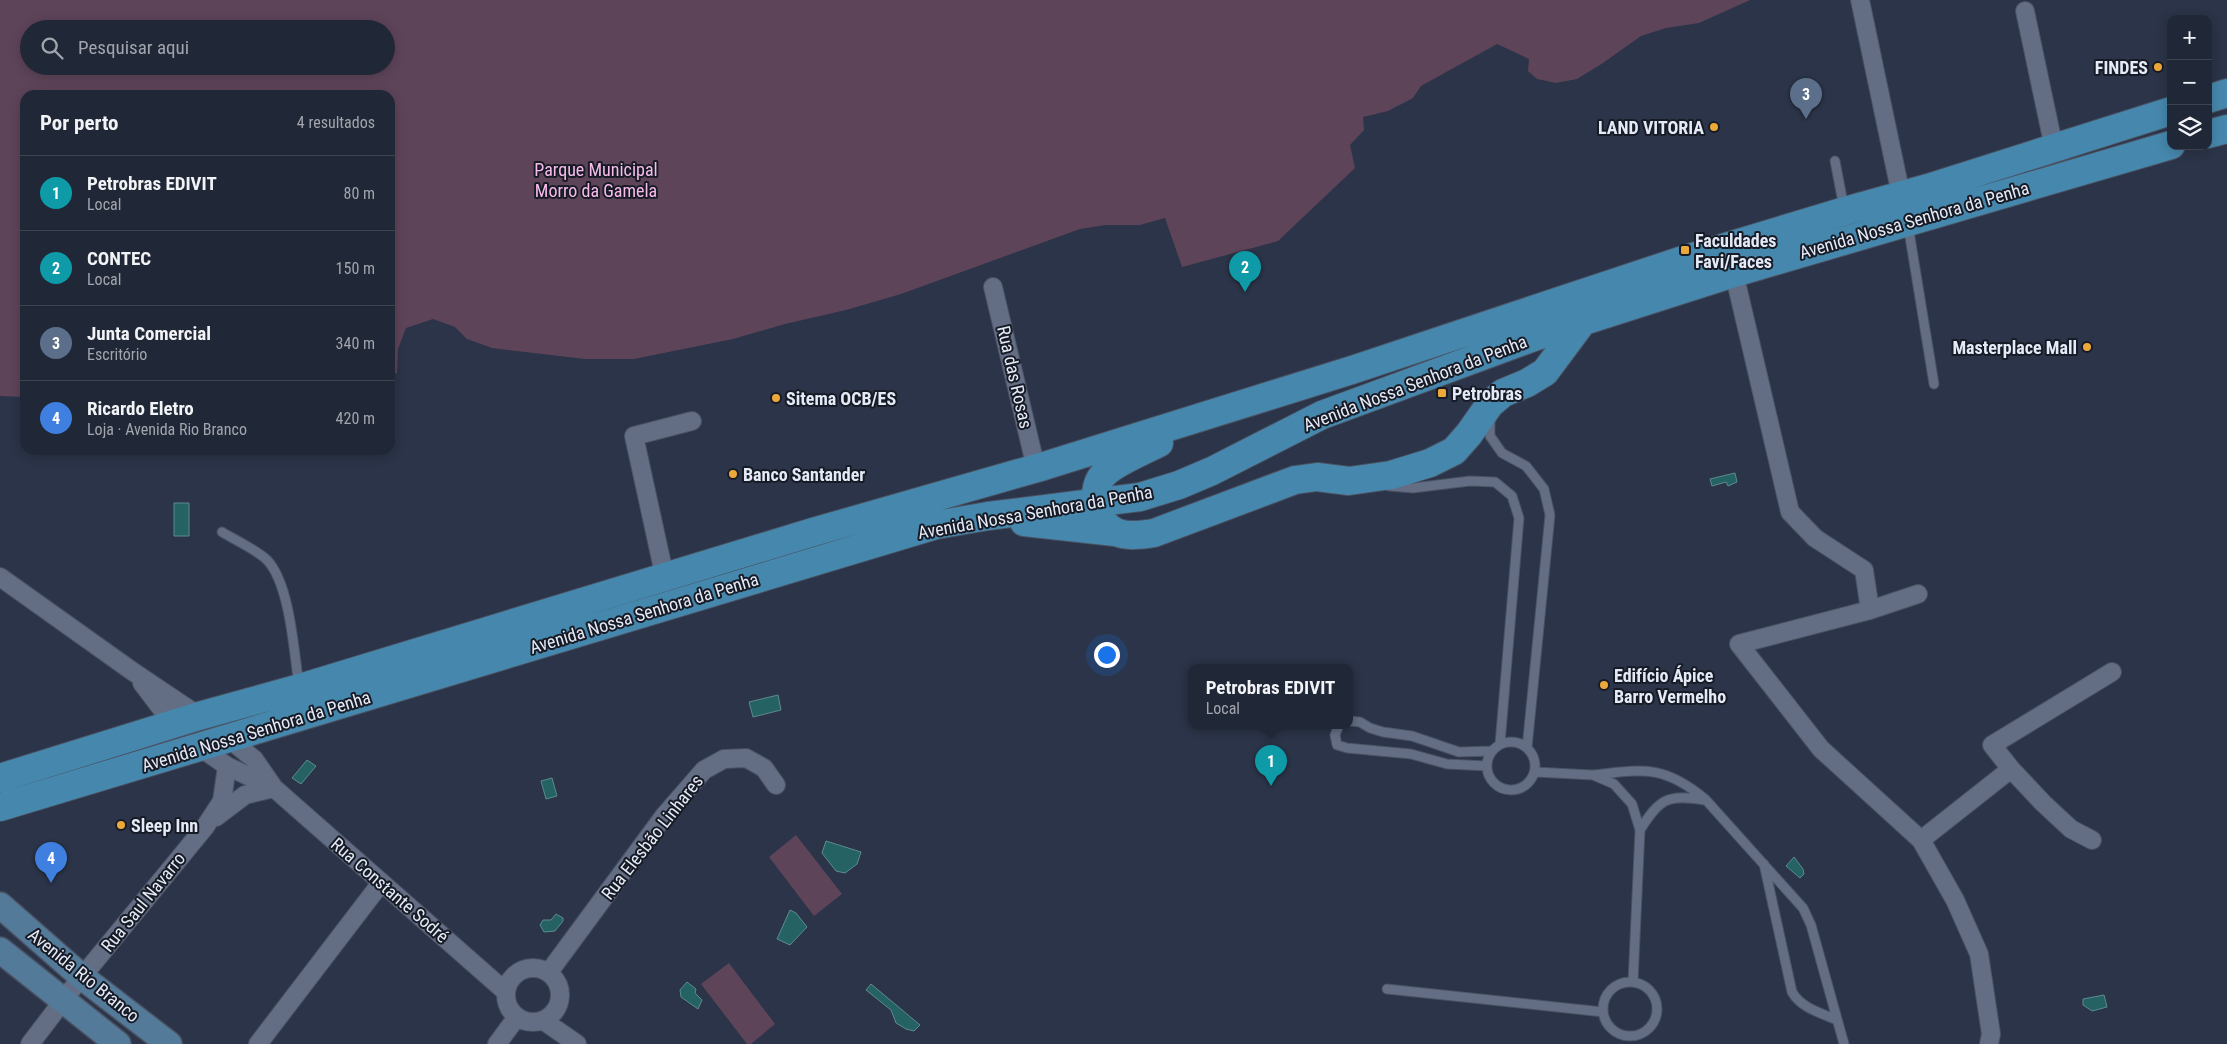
<!DOCTYPE html>
<html lang="pt">
<head>
<meta charset="utf-8">
<style>
  body { margin:0; font-family:"Roboto Condensed",sans-serif; background:#2d3342; color:#f1f3f6 }
  .controls { position:absolute; right:15px; top:15px; display:grid; overflow:hidden; border-radius:10px; box-shadow:0 2px 12px #0003 }
  .controls button { width:45px; height:45px; display:grid; place-items:center; padding:0; border:0; border-bottom:1px solid #3d4451; background:#202736; color:#f1f3f6; font:25px sans-serif }
  .you { position:absolute; left:1106px; top:654px; width:18px; height:18px; margin:-12px; border:4px solid #fff; border-radius:50%; background:#1a73e8; box-shadow:0 0 0 8px #1a73e833 }
  .badge { display:grid; place-items:center; width:32px; height:32px; border-radius:50%; background:#1a73e8; color:#fff; font-size:16px; font-weight:700 }
  .pin { position:absolute; translate:-50% -41px; filter:drop-shadow(0 1px 2px #0008) }
  .pin::after { content:''; position:absolute; top:26px; width:18px; height:15px; background:inherit; clip-path:polygon(0 0,100% 0,50% 100%) }
  .popup { position:absolute; left:1188px; top:664px; width:165px; height:65px; box-sizing:border-box; display:grid; place-content:center; border-radius:10px; background:#202736; filter:drop-shadow(0 1px 4px #0005); font-size:16px; white-space:nowrap; color:#a2a5ad }
  .popup b { font-size:19px; color:#f1f3f6 }
  .popup::after { content:''; position:absolute; left:50%; top:100%; margin-left:-10px; border:10px solid transparent; border-top-color:#202736 }
  .list { margin:0; padding:0; list-style:none }
  h2 { display:flex; justify-content:space-between; align-items:center; height:65px; margin:0; padding:0 20px; font-size:21px }
  h2 small { font-size:16px; font-weight:400; color:#a2a5ad }
  .list li { display:grid; grid-template-columns:32px 1fr auto; gap:15px; align-items:center; box-sizing:border-box; height:75px; padding:0 20px; border-top:1px solid #3d4451 }
  .list b { display:block; font-size:19px; white-space:nowrap }
  .list p { margin:0; font-size:16px; white-space:nowrap; color:#a2a5ad }
  .list em { font-size:16px; font-style:normal; color:#a2a5ad }
  .icon { flex:none; width:28px; height:28px; fill:none; stroke:currentColor; stroke-width:2; stroke-linecap:round; stroke-linejoin:round }
  .map { position:relative; flex:none; width:2227px; height:1044px; overflow:hidden }
  .search { position:absolute; background:#202736; box-shadow:0 2px 12px #0003; left:20px; top:20px; width:375px; height:55px; display:flex; align-items:center; gap:12px; box-sizing:border-box; padding:0 18px; border-radius:28px; color:#a2a5ad; font-size:19px }
  .panel { position:absolute; background:#202736; box-shadow:0 2px 12px #0003; left:20px; top:90px; width:375px; height:365px; border-radius:15px }
  .map>svg:first-child { display:block }
  .green { fill:#5e4459; fill-rule:evenodd }
  .water { fill:#246263; stroke:#5e8b8f }
  .lines { fill:none; stroke-linecap:round; stroke-linejoin:round }
  .lane-casing { stroke:#495162; stroke-width:11 }
  .street-casing { stroke:#495162; stroke-width:20 }
  .secondary-casing { stroke:#495162; stroke-width:28 }
  .primary-casing { stroke:#495162; stroke-width:30 }
  .lane { stroke:#636d84; stroke-width:9 }
  .street { stroke:#636d84; stroke-width:18 }
  .secondary { stroke:#547a99; stroke-width:25 }
  .primary { stroke:#4688ad; stroke-width:28 }
  .poi-dot { fill:#eca93a; stroke:#171b25; stroke-width:2 }
  .labels { text-anchor:middle; dominant-baseline:central; stroke-width:4; stroke-linejoin:round; paint-order:stroke }
  .poi-label { font-size:18px; font-weight:bold; fill:#e4eaf7; stroke:#171b25; text-anchor:start }
  .park-label { font-size:18px; fill:#f8bcec; stroke:#171b25 }
  .street-label { font-size:18px; fill:#e4eaf7; stroke:#171b25 }
</style>
</head>
<body>
<div class="map">
<svg width="2227" height="1044" viewBox="0 0 2227 1044">
  <rect width="100%" height="100%" fill="#2b3448"/>
  <path class="green" d="M0,0H1750L1699,23L1666,28L1641,36L1603,63L1577,79L1556,83L1537,79L1528,71L1529,59L1497,44L1421,86L1413,98L1388,111L1363,117L1364,130L1350,145L1355,168L1278,241L1182,267L1165,218L1140,225H1106L1080,229L901,294L846,310L785,324L733,339L634,359H585L492,348L467,339L455,327L433,319L406,328L398,349L397,373L390,375V95H25V397L0,396ZM29,29H386V66H29Z
    M796,835L842,894L814,916L769,857Z
    M729,963L775,1024L751,1044H747L701,984Z"/>
  <path class="water" d="M1735,473L1737,482L1728,486L1726,482L1712,486L1710,479Z
    M174,503H189V536H174Z
    M778,695L781,710L753,717L749,702Z
    M307,760L316,766L301,784L292,778Z
    M552,778L557,796L546,799L541,781Z
    M826,841L861,852L857,864L845,873L836,871L822,853Z
    M1794,857L1803,869L1804,874L1800,878L1786,866Z
    M790,910L796,913L807,927L790,945L777,939Z
    M556,914L563,918V921L555,931L544,932L540,925L543,920H551Z
    M687,982L696,989L695,993L702,1000L698,1009L681,997L680,990Z
    M871,984L920,1025L914,1031L906,1029L896,1023L891,1010L866,990Z
    M2104,995L2107,1007L2092,1011L2083,1005V999Z"/>
  <g class="lines">
    <defs>
      <path id="lane" d="M1835,161L1844,208
        M1908,225L1934,384
        M1490,416V436L1502,453L1526,466L1544,489L1550,515L1527,748
        M1389,486L1413,488L1470,481L1495,482L1512,496L1519,518L1500,744
        M222,532C235,540 257,550 267,560C290,584 294,652 299,686
        M1350,721L1360,722L1370,728L1383,732L1412,736L1459,752L1492,751
        M1339,725L1335,735L1337,745L1347,748L1411,754L1447,764L1487,766
        M1487 766a24 24 0 1 1 48 0a24 24 0 1 1-48 0Z
        M1535,772L1593,775L1614,784L1632,804L1640,830L1633,982
        M1593,775C1644,769 1665,765 1706,800L1803,908L1811,925L1844,1044
        M1640,830C1660,798 1668,794 1705,800
        M1764,864L1792,992C1801,1008 1821,1013 1837,1020
        M1603 1009a27 27 0 1 1 54 0a27 27 0 1 1-54 0Z
        M1387,989L1603,1012"/>
      <path id="street" d="M1860,0L1901,195
        M2025,11L2054,148
        M1734,273L1790,512L1815,538L1864,570L1870,610
        M993,287L1036,468
        M0,577L132,671L199,716
        M665,578L634,436L692,421
        M1918,594L1870,610L1739,644L1821,749L1921,840L1955,900L1979,954L1991,1034L1989,1044
        M142,683L173,724
        M229,739L254,759L274,788L506,992
        M201,748L227,766L273,788
        M216,817L245,795L274,788
        M1921,840L2011,769
        M2092,840L2071,829L2043,803L2011,769L1992,745L2112,672
        M506 995a27 27 0 1 1 54 0a27 27 0 1 1-54 0Z
        M549,972L664,816L704,770L724,759L746,758L764,768L776,785
        M544,1021L577,1044
        M30,1044L72,989L205,827L222,801L227,766
        M258,1044L381,883
        M497,1044L517,1017"/>
      <path id="secondary" d="M0,905L82,977L169,1044
        M0,950L118,1044"/>
      <path id="primary" d="M2208,99L2227,93
        M2208,134L2227,129
        M1159,443C1145,450 1115,463 1105,473C1089,488 1095,523 1116,532C1127,537 1142,535 1154,533L1295,480L1317,477L1349,481L1391,475L1430,463L1454,451L1469,434L1490,404L1503,393L1527,383L1545,372L1583,321
        M1024,522L1115,532
        M0,778L199,716L300,688L813,532L1044,466L1352,370L1686,259L1845,211L1928,188L2171,111
        M0,807L936,525L988,516L1140,497L1179,485L1212,471L1322,415L1534,337L1734,273L2171,145"/>
    </defs>
    <use href="#lane" class="lane-casing"/>
    <use href="#street" class="street-casing"/>
    <use href="#secondary" class="secondary-casing"/>
    <use href="#primary" class="primary-casing"/>
    <use href="#lane" class="lane"/>
    <use href="#street" class="street"/>
    <use href="#secondary" class="secondary"/>
    <use href="#primary" class="primary"/>
  </g>
  <g class="poi-dot">
    <circle cx="2158" cy="67" r="5"/>
    <circle cx="1714" cy="127" r="5"/>
    <rect x="1680" y="245" width="10" height="10" rx="2.5"/>
    <circle cx="2087" cy="347" r="5"/>
    <rect x="1437" y="388" width="10" height="10" rx="2.5"/>
    <circle cx="776" cy="398" r="5"/>
    <circle cx="733" cy="474" r="5"/>
    <circle cx="1604" cy="685" r="5"/>
    <circle cx="121" cy="825" r="5"/>
  </g>
  <g class="labels">
    <g class="poi-label">
      <text x="2148" y="67" text-anchor="end">FINDES</text>
      <text x="1704" y="127" text-anchor="end">LAND VITORIA</text>
      <text x="1695" y="240">Faculdades<tspan x="1695" dy="21">Favi/Faces</tspan></text>
      <text x="2077" y="347" text-anchor="end">Masterplace Mall</text>
      <text x="1452" y="393">Petrobras</text>
      <text x="786" y="398">Sitema OCB/ES</text>
      <text x="743" y="474">Banco Santander</text>
      <text x="1614" y="675">Edifício Ápice<tspan x="1614" dy="21">Barro Vermelho</tspan></text>
      <text x="131" y="825">Sleep Inn</text>
    </g>
    <g class="park-label">
      <text x="596" y="169">Parque Municipal<tspan x="596" dy="21">Morro da Gamela</tspan></text>
    </g>
    <g class="street-label">
      <text transform="translate(1914 220) rotate(-16)">Avenida Nossa Senhora da Penha</text>
      <text transform="translate(1015 377) rotate(77)">Rua das Rosas</text>
      <text transform="translate(1415 383) rotate(-21)">Avenida Nossa Senhora da Penha</text>
      <text transform="translate(1035 512) rotate(-10)">Avenida Nossa Senhora da Penha</text>
      <text transform="translate(644 613) rotate(-17)">Avenida Nossa Senhora da Penha</text>
      <text transform="translate(256 731) rotate(-17)">Avenida Nossa Senhora da Penha</text>
      <text transform="translate(652 837) rotate(-52)">Rua Elesbão Linhares</text>
      <text transform="translate(390 890) rotate(41)">Rua Constante Sodré</text>
      <text transform="translate(143 902) rotate(-51)">Rua Saul Navarro</text>
      <text transform="translate(84 975) rotate(39)">Avenida Rio Branco</text>
    </g>
  </g>
</svg>
<div class="controls">
<button>+</button>
<button>−</button>
<button><svg class="icon" aria-label="layers" viewBox="0 0 24 24"><path d="M12 4l9 5-9 5-9-5zM3 14l9 5 9-5"/></svg></button>
</div>
<div class="you"></div>
<div class="pin badge" style="left:1271px;top:786px;background:#0f9aa8">1</div>
<div class="popup"><b>Petrobras EDIVIT</b>Local</div>
<div class="pin badge" style="left:1245px;top:292px;background:#0f9aa8">2</div>
<div class="pin badge" style="left:1806px;top:119px;background:#5c6f8a">3</div>
<div class="pin badge" style="left:51px;top:883px;background:#3f7fe0">4</div>
<div class="search"><svg class="icon" aria-label="search" viewBox="0 0 24 24"><circle cx="10" cy="10" r="6"/><path d="M15 15l6 6"/></svg>Pesquisar aqui</div>
<section class="panel">
<h2>Por perto<small>4 resultados</small></h2>
<ul class="list">
<li><span class="badge" style="background:#0f9aa8">1</span><div><b>Petrobras EDIVIT</b><p>Local</p></div><em>80 m</em></li>
<li><span class="badge" style="background:#0f9aa8">2</span><div><b>CONTEC</b><p>Local</p></div><em>150 m</em></li>
<li><span class="badge" style="background:#5c6f8a">3</span><div><b>Junta Comercial</b><p>Escritório</p></div><em>340 m</em></li>
<li><span class="badge" style="background:#3f7fe0">4</span><div><b>Ricardo Eletro</b><p>Loja · Avenida Rio Branco</p></div><em>420 m</em></li>
</ul>
</section>
</div>
</body>
</html>
